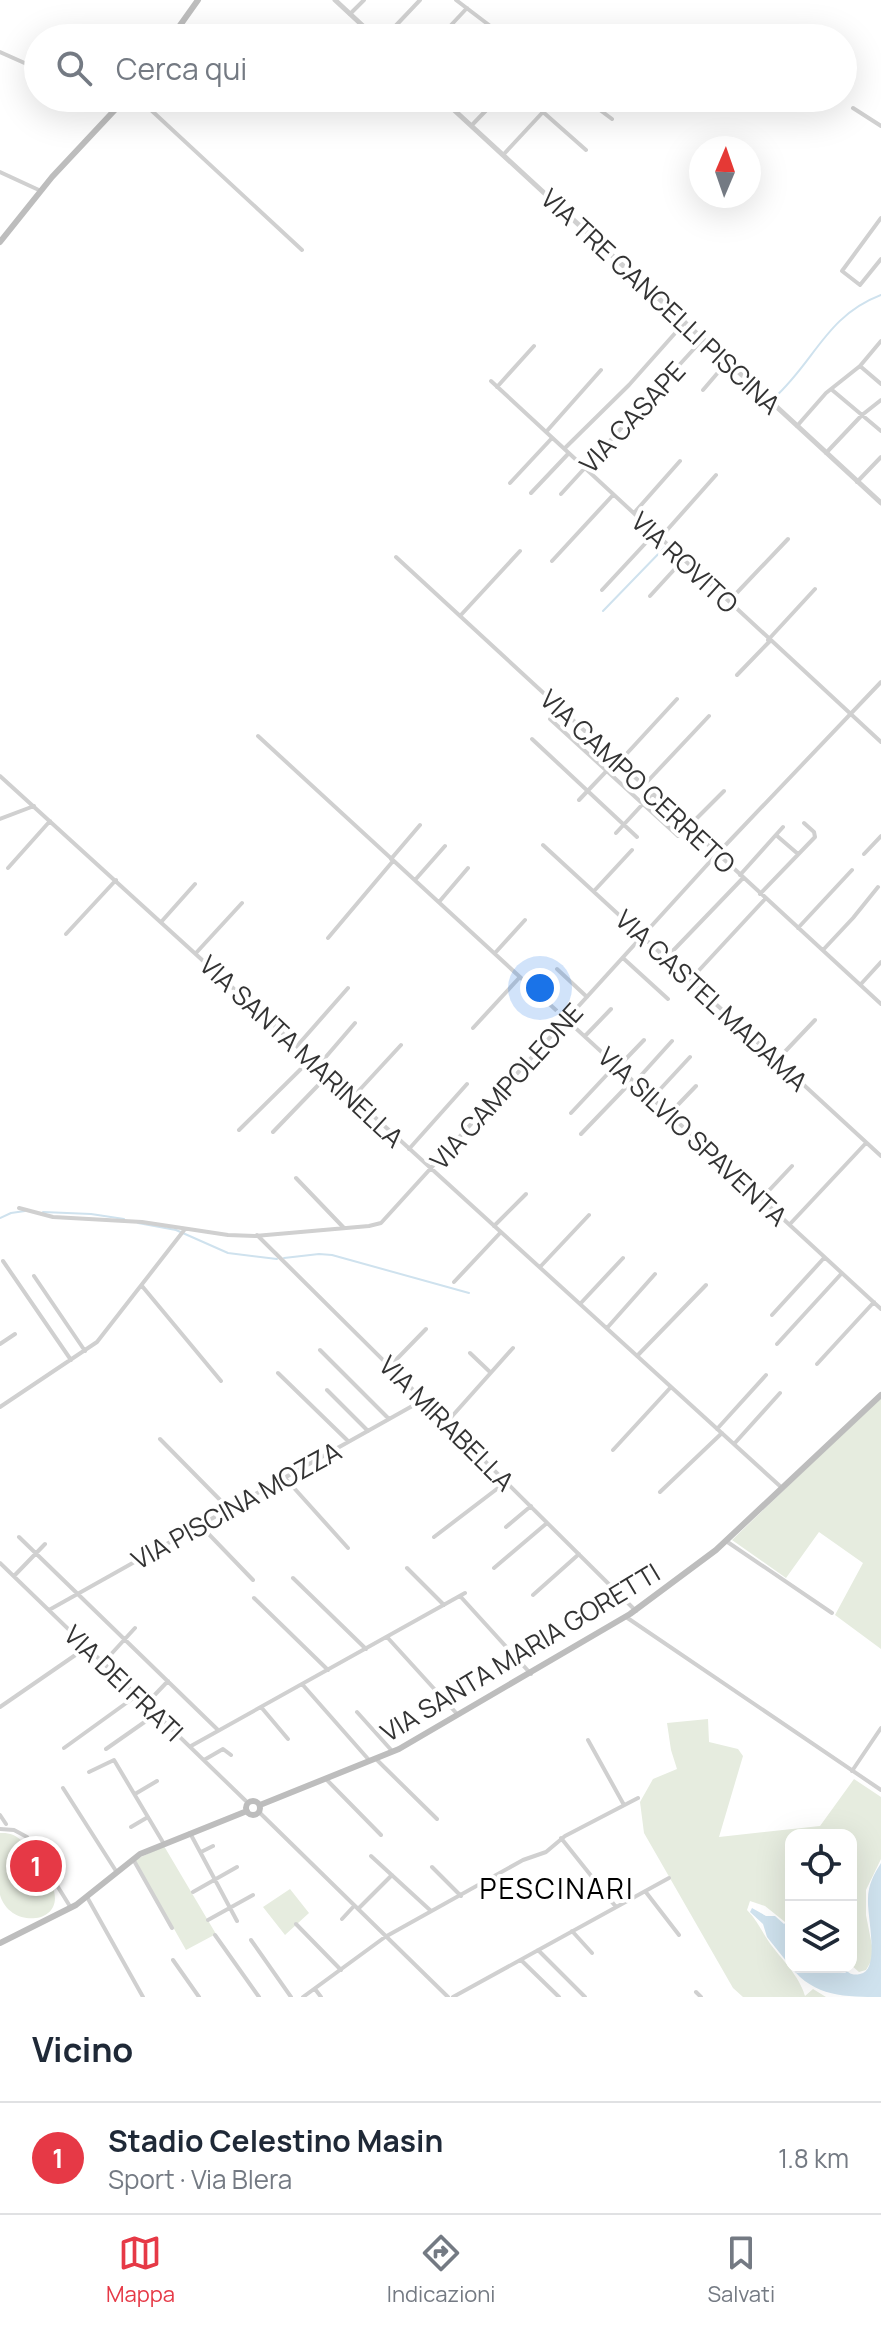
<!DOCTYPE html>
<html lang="it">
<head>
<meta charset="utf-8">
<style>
  body { margin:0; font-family:Manrope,sans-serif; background:#f6f6f7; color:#1f2937 }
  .controls { position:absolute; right:24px; bottom:24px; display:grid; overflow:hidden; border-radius:16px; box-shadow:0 8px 32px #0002 }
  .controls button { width:72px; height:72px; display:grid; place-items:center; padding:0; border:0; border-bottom:2px solid #e0e1e3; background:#fff; color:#1f2937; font:40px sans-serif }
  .compass { position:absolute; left:689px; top:136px; width:72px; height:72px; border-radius:50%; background:#fff; box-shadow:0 8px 32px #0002; rotate:2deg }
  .you { position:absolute; left:540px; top:988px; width:28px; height:28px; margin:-20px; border:6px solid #fff; border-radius:50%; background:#1a73e8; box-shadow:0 0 0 12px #1a73e833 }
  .badge { display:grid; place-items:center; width:52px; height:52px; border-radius:50%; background:#e63946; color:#fff; font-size:26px; font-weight:700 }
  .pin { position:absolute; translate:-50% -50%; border:4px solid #fff; box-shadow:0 2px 8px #0006 }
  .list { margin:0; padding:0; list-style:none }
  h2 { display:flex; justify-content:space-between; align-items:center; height:104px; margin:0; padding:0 32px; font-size:34px }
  h2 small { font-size:26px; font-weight:400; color:#747a83 }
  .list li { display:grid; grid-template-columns:52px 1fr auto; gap:24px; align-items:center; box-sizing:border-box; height:112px; padding:0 32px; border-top:2px solid #e0e1e3 }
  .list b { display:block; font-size:30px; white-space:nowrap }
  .list p { margin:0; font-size:26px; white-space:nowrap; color:#747a83 }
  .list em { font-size:26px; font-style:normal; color:#747a83 }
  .icon { flex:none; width:44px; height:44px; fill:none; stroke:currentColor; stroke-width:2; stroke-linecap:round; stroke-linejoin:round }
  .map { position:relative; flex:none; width:881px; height:1997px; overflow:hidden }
  .search { position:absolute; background:#fff; box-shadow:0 8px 32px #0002; left:24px; right:24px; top:24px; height:88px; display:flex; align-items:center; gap:20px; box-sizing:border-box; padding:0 28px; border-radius:44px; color:#747a83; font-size:30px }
  .sheet { height:216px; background:#fff }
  nav { display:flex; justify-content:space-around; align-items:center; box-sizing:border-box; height:112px; border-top:2px solid #e0e1e3; background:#fff; font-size:22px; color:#747a83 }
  nav a { display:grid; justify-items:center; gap:4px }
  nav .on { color:#e63946 }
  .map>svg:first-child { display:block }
  .green { fill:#e6ecdf }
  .water { fill:#cfe2ee }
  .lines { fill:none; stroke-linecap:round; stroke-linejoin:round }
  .stream { stroke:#cfe2ee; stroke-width:2 }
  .minor { stroke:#d0d0d0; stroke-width:4 }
  .tertiary { stroke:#d0d0d0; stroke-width:5 }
  .secondary { stroke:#bdbdbd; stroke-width:6 }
  .labels { text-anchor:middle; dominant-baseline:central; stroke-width:8; stroke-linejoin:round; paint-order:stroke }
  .street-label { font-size:26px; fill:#333; stroke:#fff }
  .neighbourhood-label { font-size:28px; letter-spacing:2px; fill:#000; stroke:#fff }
</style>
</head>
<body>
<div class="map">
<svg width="881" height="1997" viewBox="0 0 881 1997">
  <rect width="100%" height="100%" fill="#fff"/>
  <path class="green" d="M881,1397V1649L835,1615L863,1563L819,1532L786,1578L732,1540Z
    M708,1719L709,1742L738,1749L743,1756L719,1837L820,1826L854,1779L881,1797V1859L866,1890V1915L874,1956L866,1970L859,1972L851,1965V1835H791V1916L785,1922L765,1906L750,1901L747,1910C757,1920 761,1930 769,1942C781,1959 799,1975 805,1996L813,1989L826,1997H743L733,1988L644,1833L640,1802L653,1779L677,1769L671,1750L667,1723Z
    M0,1833C18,1832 24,1843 33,1856C39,1866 48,1877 53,1888C66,1924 10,1930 0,1895C0,1882 0,1848 0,1833Z
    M164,1846L216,1934L186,1950L135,1860Z
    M290,1889L309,1913L285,1935L263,1907Z"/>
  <path class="water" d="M881,1863V1997C846,1997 814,1997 791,1967H843C848,1973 852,1976 860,1974C881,1970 867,1918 868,1899C868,1885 874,1874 881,1863Z
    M752,1908L766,1916H775L784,1924L791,1918L788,1929L791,1932V1967L767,1937L763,1924L750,1912Z"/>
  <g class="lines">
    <path class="stream" d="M774,398C815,361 826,316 881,295
      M603,611L665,547
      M43,1212L91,1214L124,1219
      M0,1218L11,1213L25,1211
      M138,1223L176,1230L228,1253L277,1259
      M284,1258L319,1254L332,1255L469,1293"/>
    <path class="minor" d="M456,0L506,38
      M350,14L364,0
      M353,38L364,27
      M384,38L420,0
      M439,38L467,8
      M0,52L38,69
      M103,98L120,106
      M138,98L302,250
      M584,98L612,119
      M853,108L881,126
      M543,112L586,150
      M472,125L498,98
      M503,155L556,98
      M0,172L41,191
      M881,218L842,271L860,285L881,259
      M860,366L881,384
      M491,381L881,742
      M497,387L534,346
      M831,389L881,431
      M703,390L727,362
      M797,426L826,393L860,366L881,341
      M546,432L601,370
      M565,448L629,385L685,322
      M826,453L862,415L881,400
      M857,482L881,457
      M510,483L552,438
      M531,493L568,454
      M561,494L703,339
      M634,513L680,461
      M660,538L716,475
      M396,557L881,1004
      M552,561L613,495
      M602,590L655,533
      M650,596L683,560
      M729,601L788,539
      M460,616L520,551
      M768,640L815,589
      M737,675L770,641
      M550,719L678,836
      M258,736L881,1309
      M532,739L637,837
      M619,762L677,699
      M0,776L781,1487
      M645,784L709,716
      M579,800L617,760
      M0,819L34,806
      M688,827L724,791
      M616,833L652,794
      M776,835L798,854
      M543,845L881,1156
      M864,854L881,836
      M391,859L420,825
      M8,868L50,821
      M740,875L783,827
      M415,880L445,846
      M594,891L632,850
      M760,894L815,837L814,832L804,823
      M439,902L468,868
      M162,921L195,884
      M798,928L852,870
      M66,934L116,880
      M328,938L393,861
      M823,950L853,918L878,887
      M196,953L242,903
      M495,953L525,920
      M623,958L668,999
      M666,958L743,878
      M557,969L587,997
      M690,980L766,898
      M861,984L881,962
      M473,1028L520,977
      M585,1036L611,1009
      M297,1046L348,988
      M777,1060L815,1020
      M318,1066L355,1023
      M618,1067L644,1040
      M635,1082L672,1041
      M353,1097L401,1045
      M652,1098L690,1057
      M571,1113L616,1065
      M670,1113L696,1086
      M239,1130L311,1059
      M273,1132L328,1075
      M581,1134L632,1081
      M409,1149L467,1084
      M296,1178L344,1228
      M761,1199L792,1166
      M19,1208L53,1217L142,1222L228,1235L255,1236L369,1226L381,1223L717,854L881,682
      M790,1224L866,1143
      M494,1226L526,1194
      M257,1235L636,1611
      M3,1261L71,1360
      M540,1267L589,1215
      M34,1276L85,1351
      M454,1282L501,1232
      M142,1286L221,1381
      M580,1304L623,1258
      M772,1315L824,1258
      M607,1328L655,1274
      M0,1344L15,1334
      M777,1344L842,1273
      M320,1350L389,1419
      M470,1353L490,1372
      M637,1356L706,1285
      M817,1364L874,1302
      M390,1366L426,1329
      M278,1373L348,1441
      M327,1390L368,1431
      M0,1407L97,1342L185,1229
      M446,1423L513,1348
      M717,1429L766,1375
      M160,1439L229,1509
      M734,1444L780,1393
      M613,1450L671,1387
      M285,1478L348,1548
      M660,1492L722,1433
      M200,1525L253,1580
      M506,1527L531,1506
      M19,1537L218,1730
      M434,1537L506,1482
      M726,1541L832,1613
      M0,1563L248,1803
      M407,1568L444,1605
      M494,1568L547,1523
      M14,1576L45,1544
      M293,1578L366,1649
      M533,1595L579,1554
      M460,1596L531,1674
      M254,1598L328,1670
      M49,1610L423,1400
      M626,1617L881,1790
      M387,1637L458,1715
      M103,1663L135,1628
      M302,1684L369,1760
      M146,1704L168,1681
      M0,1707L87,1647
      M261,1707L288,1739
      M357,1712L393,1752
      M588,1740L624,1805
      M191,1746L465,1593
      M64,1748L136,1696
      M106,1749L156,1714
      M204,1760L223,1749L231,1755
      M377,1760L437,1819
      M852,1771L881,1728
      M89,1772L114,1760L164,1844
      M326,1779L381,1835
      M63,1788L116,1871
      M135,1794L157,1781
      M259,1812L448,1997
      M0,1815L6,1824
      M131,1827L148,1817
      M0,1829L14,1830L27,1837L71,1908
      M190,1833L237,1921
      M561,1838L616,1907
      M201,1852L213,1846
      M371,1856L431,1911
      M133,1859L172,1928
      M432,1867L461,1896
      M645,1891L679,1935
      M193,1892L237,1867
      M87,1897L143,1997
      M358,1909L392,1875
      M342,1919L354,1906
      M208,1920L253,1895
      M296,1924L341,1970
      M572,1931L592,1953
      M215,1935L259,1997
      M251,1940L291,1997
      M538,1950L585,1997
      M173,1960L199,1997
      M521,1960L559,1997
      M315,1989L321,1997
      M696,1992L701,1997
      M303,1997L385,1937L523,1860L546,1852L565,1836L638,1798
      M453,1997L669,1878"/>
    <path class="tertiary" d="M335,0L376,38
      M441,98L881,503"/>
    <path class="secondary" d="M171,38L198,0
      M0,242L52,177L126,98
      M246 1808a7 7 0 1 1 14 0a7 7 0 1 1-14 0Z
      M260,1805L399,1749L630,1614L716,1550L881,1395
      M0,1943L76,1905L140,1854L247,1811"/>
  </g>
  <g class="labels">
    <g class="street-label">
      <text transform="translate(661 301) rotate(43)">VIA TRE CANCELLI PISCINA</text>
      <text transform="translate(632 417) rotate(-47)">VIA CASAPE</text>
      <text transform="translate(685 562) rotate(43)">VIA ROVITO</text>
      <text transform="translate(638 781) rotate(43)">VIA CAMPO CERRETO</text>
      <text transform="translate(712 1000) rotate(43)">VIA CASTEL MADAMA</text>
      <text transform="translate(302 1051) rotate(43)">VIA SANTA MARINELLA</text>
      <text transform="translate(506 1086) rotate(-48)">VIA CAMPOLEONE</text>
      <text transform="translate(693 1136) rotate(43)">VIA SILVIO SPAVENTA</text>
      <text transform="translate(447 1423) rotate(45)">VIA MIRABELLA</text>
      <text transform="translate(236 1505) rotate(-29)">VIA PISCINA MOZZA</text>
      <text transform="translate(520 1652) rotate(-31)">VIA SANTA MARIA GORETTI</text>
      <text transform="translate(124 1683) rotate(44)">VIA DEI FRATI</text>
    </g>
    <g class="neighbourhood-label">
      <text x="557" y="1888">PESCINARI</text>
    </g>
  </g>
</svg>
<div class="controls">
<button><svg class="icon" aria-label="locate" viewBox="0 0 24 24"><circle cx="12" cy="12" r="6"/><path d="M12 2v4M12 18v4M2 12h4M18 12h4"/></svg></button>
<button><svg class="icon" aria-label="layers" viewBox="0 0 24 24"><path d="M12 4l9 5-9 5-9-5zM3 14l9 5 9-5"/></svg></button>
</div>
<svg class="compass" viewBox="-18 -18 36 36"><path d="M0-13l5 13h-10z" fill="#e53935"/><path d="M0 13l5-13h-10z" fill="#747a83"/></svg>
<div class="you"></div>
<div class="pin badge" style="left:36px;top:1866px">1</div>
<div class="search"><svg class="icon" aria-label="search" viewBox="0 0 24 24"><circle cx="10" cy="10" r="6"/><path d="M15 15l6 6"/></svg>Cerca qui</div>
</div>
<section class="sheet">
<h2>Vicino<small></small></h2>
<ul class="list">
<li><span class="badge">1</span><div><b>Stadio Celestino Masin</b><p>Sport · Via Blera</p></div><em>1.8 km</em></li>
</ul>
</section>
<nav>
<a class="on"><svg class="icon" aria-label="map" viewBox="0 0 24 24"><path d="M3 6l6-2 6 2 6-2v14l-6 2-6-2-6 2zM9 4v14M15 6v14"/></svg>Mappa</a>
<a><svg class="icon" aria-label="directions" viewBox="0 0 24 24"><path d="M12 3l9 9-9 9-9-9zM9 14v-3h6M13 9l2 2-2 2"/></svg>Indicazioni</a>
<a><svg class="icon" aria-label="saved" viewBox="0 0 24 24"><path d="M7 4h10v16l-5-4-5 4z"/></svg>Salvati</a>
</nav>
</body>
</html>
